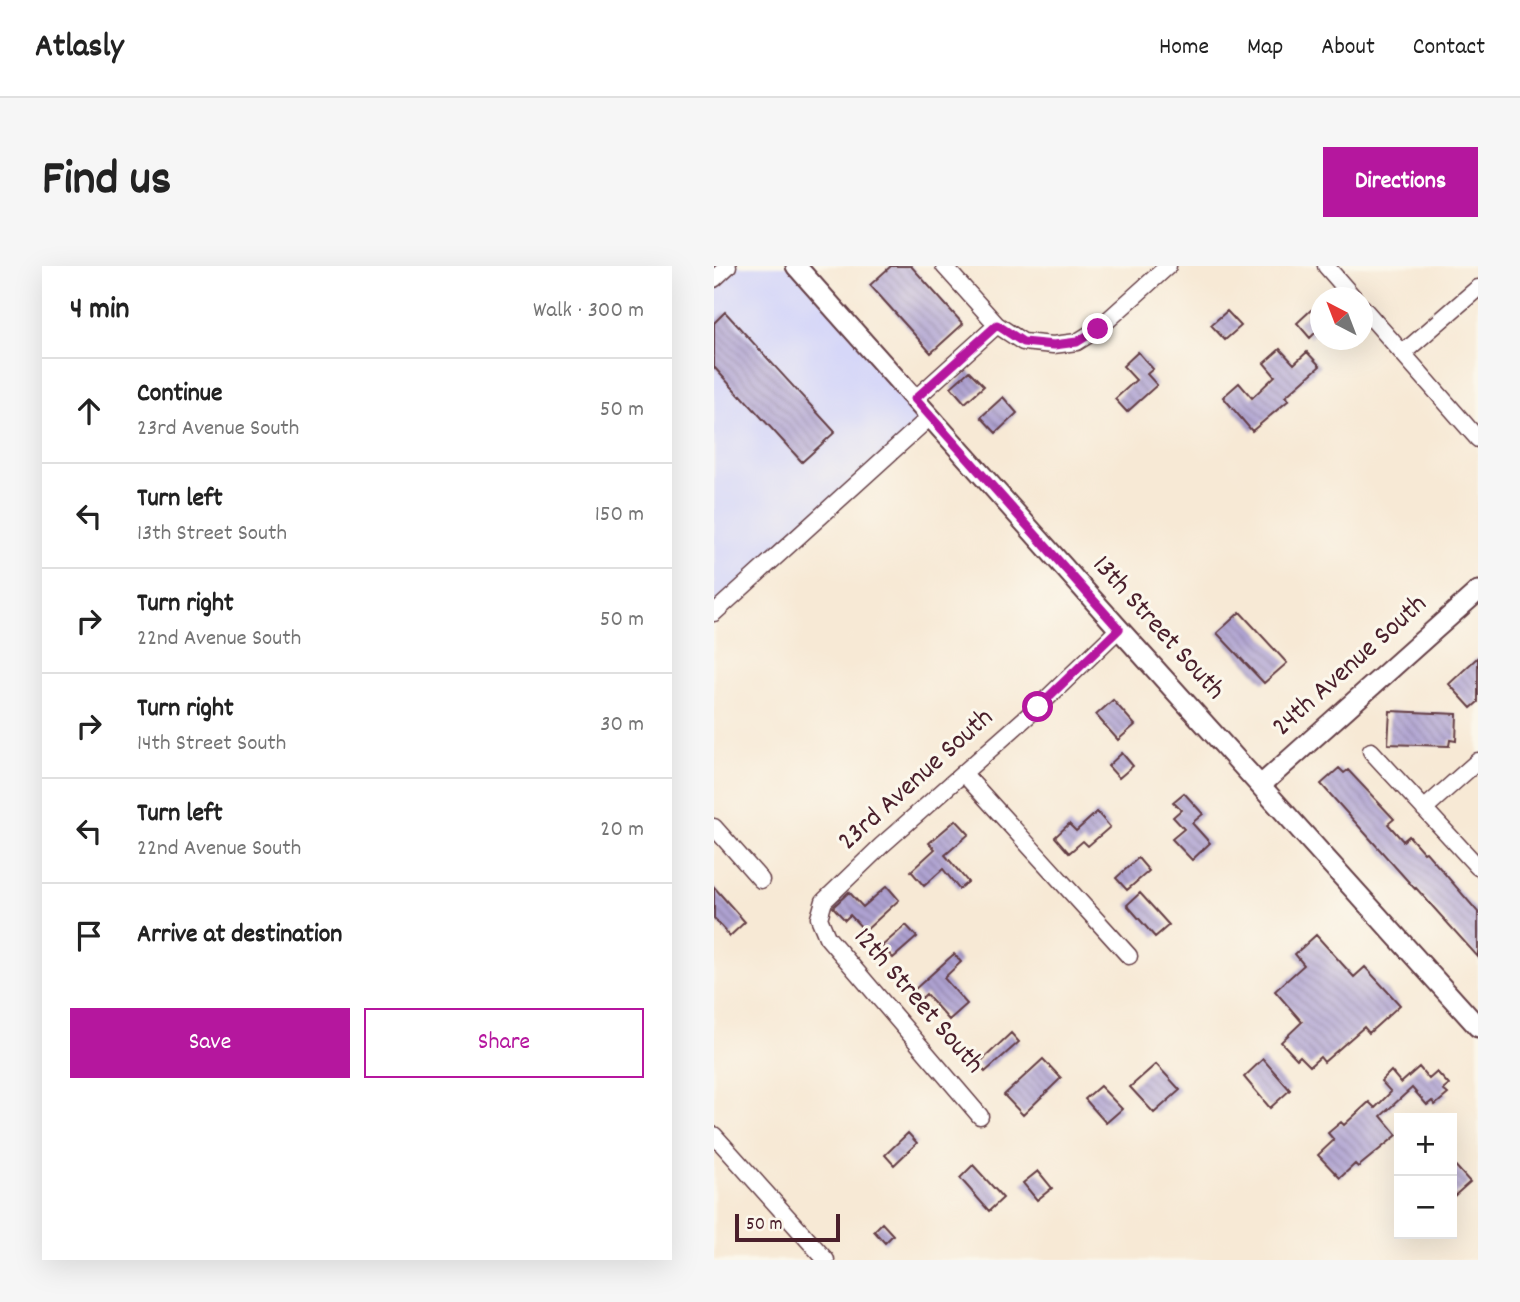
<!DOCTYPE html>
<html lang="en">
<head>
<meta charset="utf-8">
<style>
  body { margin:0; font-family:Dekko,sans-serif; background:#f6f6f6; color:#222 }
  .controls { position:absolute; right:21px; bottom:21px; display:grid; overflow:hidden; border-radius:0px; box-shadow:0 7px 28px #0002 }
  .controls button { width:63px; height:63px; display:grid; place-items:center; padding:0; border:0; border-bottom:2px solid #e0e0e0; background:#fff; color:#222; font:35px sans-serif }
  .compass { position:absolute; left:596px; top:21px; width:63px; height:63px; border-radius:50%; background:#fff; box-shadow:0 7px 28px #0002; rotate:318deg }
  .scale { position:absolute; left:21px; bottom:18px; width:105px; box-sizing:border-box; padding-left:7px; border:4px solid #4a1f2b; border-top:0; font-size:19px; line-height:24px; white-space:nowrap; color:#4a1f2b; -webkit-text-stroke:5px #fbf7ec; paint-order:stroke }
  .stop { position:absolute; width:21px; height:21px; margin:-16px; border:5px solid #b5179e; border-radius:50%; background:#fff }
  .stop.end { background:#b5179e; border-color:#fff; box-shadow:0 2px 7px #0008 }
  .list { margin:0; padding:0; list-style:none }
  h2 { display:flex; justify-content:space-between; align-items:center; height:91px; margin:0; padding:0 28px; font-size:30px }
  h2 small { font-size:23px; font-weight:400; color:#767676 }
  .list li { display:grid; grid-template-columns:46px 1fr auto; gap:21px; align-items:center; box-sizing:border-box; height:105px; padding:0 28px; border-top:2px solid #e0e0e0 }
  .list b { display:block; font-size:26px; white-space:nowrap }
  .list p { margin:0; font-size:23px; white-space:nowrap; color:#767676 }
  .list em { font-size:23px; font-style:normal; color:#767676 }
  .actions { display:flex; gap:14px; padding:21px 28px }
  .actions a { flex:1; padding:16px 0; border:2px solid #b5179e; border-radius:0px; text-align:center; font-size:24px; color:#b5179e }
  .actions .main { background:#b5179e; color:#fff }
  .icon { flex:none; width:38px; height:38px; fill:none; stroke:currentColor; stroke-width:2; stroke-linecap:round; stroke-linejoin:round }
  .map { position:relative; flex:none; width:764px; height:994px; overflow:hidden; border-radius:0px }
  header { display:flex; align-items:center; gap:42px; box-sizing:border-box; height:98px; padding:0 35px; background:#fff; border-bottom:2px solid #e0e0e0 }
  header strong { font-size:33px }
  nav { display:flex; gap:38px; margin-inline-start:auto; font-size:24px }
  .intro { display:flex; align-items:center; justify-content:space-between; box-sizing:border-box; height:168px; padding:0 42px }
  h1 { margin:0; font-size:49px }
  .button { padding:18px 32px; border-radius:0px; background:#b5179e; color:#fff; font-size:24px; font-weight:700 }
  main { display:flex; gap:42px; padding:0 42px }
  aside { flex:1; background:#fff; border-radius:0px; box-shadow:0 7px 28px #0002 }
  .map>svg:first-child { display:block }
  .built { fill:#d6d7f8 }
  .building { fill:url(#building-back-hatch) }
  .lines { fill:none; stroke-linecap:round; stroke-linejoin:round }
  .minor-casing { stroke:#643d44; stroke-width:19 }
  .tertiary-casing { stroke:#643d44; stroke-width:23 }
  .minor { stroke:#fff; stroke-width:16 }
  .tertiary { stroke:#fff; stroke-width:19 }
  .route { stroke:#b5179e; stroke-width:9 }
  .labels { text-anchor:middle; dominant-baseline:central; stroke-width:6; stroke-linejoin:round; paint-order:stroke }
  .street-label { font-size:28px; fill:#4a1f2b; stroke:#fbf7ec }
</style>
</head>
<body>
<header>
<strong>Atlasly</strong>
<nav><a>Home</a><a>Map</a><a>About</a><a>Contact</a></nav>
</header>
<div class="intro"><h1>Find us</h1><a class="button">Directions</a></div>
<main>
<aside>
<h2>4 min<small>Walk · 300 m</small></h2>
<ul class="list">
<li><svg class="icon" aria-label="ahead" viewBox="0 0 24 24"><path d="M12 20V5M6 11l6-6 6 6"/></svg><div><b>Continue</b><p>23rd Avenue South</p></div><em>50 m</em></li>
<li><svg class="icon" aria-label="left" viewBox="0 0 24 24"><path d="M17 20v-9H6M10 6l-5 5 5 5"/></svg><div><b>Turn left</b><p>13th Street South</p></div><em>150 m</em></li>
<li><svg class="icon" aria-label="right" viewBox="0 0 24 24"><path d="M7 20v-9h11M14 6l5 5-5 5"/></svg><div><b>Turn right</b><p>22nd Avenue South</p></div><em>50 m</em></li>
<li><svg class="icon" aria-label="right" viewBox="0 0 24 24"><path d="M7 20v-9h11M14 6l5 5-5 5"/></svg><div><b>Turn right</b><p>14th Street South</p></div><em>30 m</em></li>
<li><svg class="icon" aria-label="left" viewBox="0 0 24 24"><path d="M17 20v-9H6M10 6l-5 5 5 5"/></svg><div><b>Turn left</b><p>22nd Avenue South</p></div><em>20 m</em></li>
<li><svg class="icon" aria-label="arrive" viewBox="0 0 24 24"><path d="M6 21V4h12l-3 4 3 4H6"/></svg><div><b>Arrive at destination</b></div></li>
</ul>
<div class="actions"><a class="main">Save</a><a>Share</a></div>
</aside>
<div class="map">
<svg width="764" height="994" viewBox="0 0 764 994">
  <defs>
    <pattern id="building-back-hatch" width="6" height="6" patternUnits="userSpaceOnUse" patternTransform="scale(1.75)"><rect width="6" height="6" fill="#aea2d1"/><path d="M-1 5l2 2M0 0l6 6M5-1l2 2" fill="none" stroke="#9083aa"/></pattern>
  </defs>
  <rect width="100%" height="100%" fill="#fbf7ec"/>
  <filter id="ink" filterUnits="userSpaceOnUse"><feTurbulence type="fractalNoise" baseFrequency=".0143" numOctaves="2"/><feDisplacementMap in="SourceGraphic" scale="14" xChannelSelector="R" yChannelSelector="G"/><feConvolveMatrix kernelMatrix="1 2 1 2 8 2 1 2 1" color-interpolation-filters="sRGB"/></filter>
  <filter id="wash" filterUnits="userSpaceOnUse"><feTurbulence type="fractalNoise" baseFrequency=".00686" numOctaves="4" result="noise"/><feDisplacementMap in="SourceGraphic" scale="28" xChannelSelector="R" yChannelSelector="G"/><feGaussianBlur stdDeviation="1.57" result="paint"/><feColorMatrix in="noise" values="0 0 0 0 0 0 0 0 0 0 0 0 0 0 0 0 0 1.4 0 .05"/><feComposite in="paint" operator="in"/></filter>
  <g filter="url(#wash)">
    <rect width="100%" height="100%" fill="#f7e9d5"/>
    <path class="built" d="M0,0H82L217,150L0,347Z"/>
    <g id="blocks">
      <path class="building" d="M177,0H197L249,58L217,87L156,19Z
        M597,44L606,55V62L596,72L583,57Z
        M513,45L527,60L511,74L497,59Z
        M11,46L121,166L88,196L27,129L26,130L0,101V57Z
        M566,83L580,98L593,86L606,100L571,131L575,134L538,165L509,131L525,117L538,132L561,110L550,97Z
        M424,86L439,103L433,108L443,119L413,146L401,133L422,114L409,100Z
        M255,105L270,120L251,137L237,121Z
        M289,131L303,147L282,167L267,151Z
        M526,346L573,397L550,417L503,367Z
        M764,391V436L757,442L735,418Z
        M399,434L421,459L404,474L382,449Z
        M676,445L743,448L742,475L736,474L735,480L674,478Z
        M408,487L419,500L405,512L394,500Z
        M625,502L630,507L634,504L680,553L674,558L689,575L695,570L710,587L712,586L764,646V691L702,622L701,623L607,518Z
        M470,527L489,548L478,557L496,577L478,594L458,573L470,563L459,551L467,544L459,536Z
        M383,546L396,561L374,580L369,575L355,587L341,571L355,558L362,565Z
        M242,554L255,568L231,589L254,616L245,623L229,603L210,620L197,605L221,583L215,577Z
        M424,592L435,605L413,624L402,612Z
        M173,620L185,634L151,665L136,649L131,654L119,641L135,626L149,641Z
        M0,621L31,656L16,670L0,652Z
        M426,627L455,659L441,671L413,639Z
        M192,659L203,671L179,692L168,680Z
        M602,669L640,711L651,701L686,739L655,767L650,761L610,796L606,791L596,800L586,790L583,793L567,776L588,756L561,725L590,699L581,688Z
        M240,688L247,696L230,712L253,738L235,754L212,728L208,732L200,724Z
        M297,767L305,776L271,806L264,798Z
        M329,793L347,812L309,849L290,829Z
        M549,793L576,824L556,842L530,811Z
        M442,798L466,824L440,847L416,821Z
        M705,801L715,813L723,806L735,819L729,824L734,828L721,839L718,835L713,839L698,822L667,850L683,869L644,901L641,898L626,912L604,889L620,874L614,867L627,856L630,859L655,836L661,842L677,826L667,815L677,805L687,817Z
        M386,820L408,843L392,857L371,833Z
        M194,867L203,877L180,899L171,889Z
        M738,896L756,916L738,932Z
        M259,899L289,932L275,945L246,912Z
        M324,905L338,922L323,934L309,917Z
        M168,957L179,969L171,977L160,965Z"/>
    </g>
  </g>
  <g filter="url(#ink)">
    <use href="#blocks" fill-opacity="0" stroke="#643d44" stroke-width="2"/>
    <g class="lines">
      <defs>
        <path id="minor" d="M230,0L283,59L309,76L339,79L363,76L384,63L454,0
          M612,0L640,32
          M0,13L14,0
          M648,41L764,173
          M689,87L764,22
          M201,133L283,59
          M0,347L217,150
          M657,485L764,601
          M250,508L415,690
          M710,543L764,495
          M0,561L47,614
          M266,850L113,671L105,652L110,635L167,580L324,441L405,363
          M0,869L112,994"/>
        <path id="tertiary" d="M82,0L405,363L764,761
          M547,519L764,325"/>
      </defs>
      <use href="#minor" class="minor-casing"/>
      <use href="#tertiary" class="tertiary-casing"/>
      <use href="#minor" class="minor"/>
      <use href="#tertiary" class="tertiary"/>
    </g>
  </g>
  <g class="lines" filter="url(#ink)">
    <path class="route" d="M324,441L405,363L201,133L283,59L309,76L340,79L363,76L384,63"/>
  </g>
  <g class="labels">
    <g class="street-label">
      <text transform="translate(443 363) rotate(48)">13th Street South</text>
      <text transform="translate(637 401) rotate(-42)">24th Avenue South</text>
      <text transform="translate(203 515) rotate(-42)">23rd Avenue South</text>
      <text transform="translate(203 736) rotate(49)">12th Street South</text>
    </g>
  </g>
</svg>
<div class="controls">
<button>+</button>
<button>−</button>
</div>
<svg class="compass" viewBox="-18 -18 36 36"><path d="M0-13l5 13h-10z" fill="#e53935"/><path d="M0 13l5-13h-10z" fill="#767676"/></svg>
<div class="scale">50 m</div>
<div class="stop" style="left:324px;top:441px"></div>
<div class="stop end" style="left:384px;top:63px"></div>
</div>
</main>
</body>
</html>
